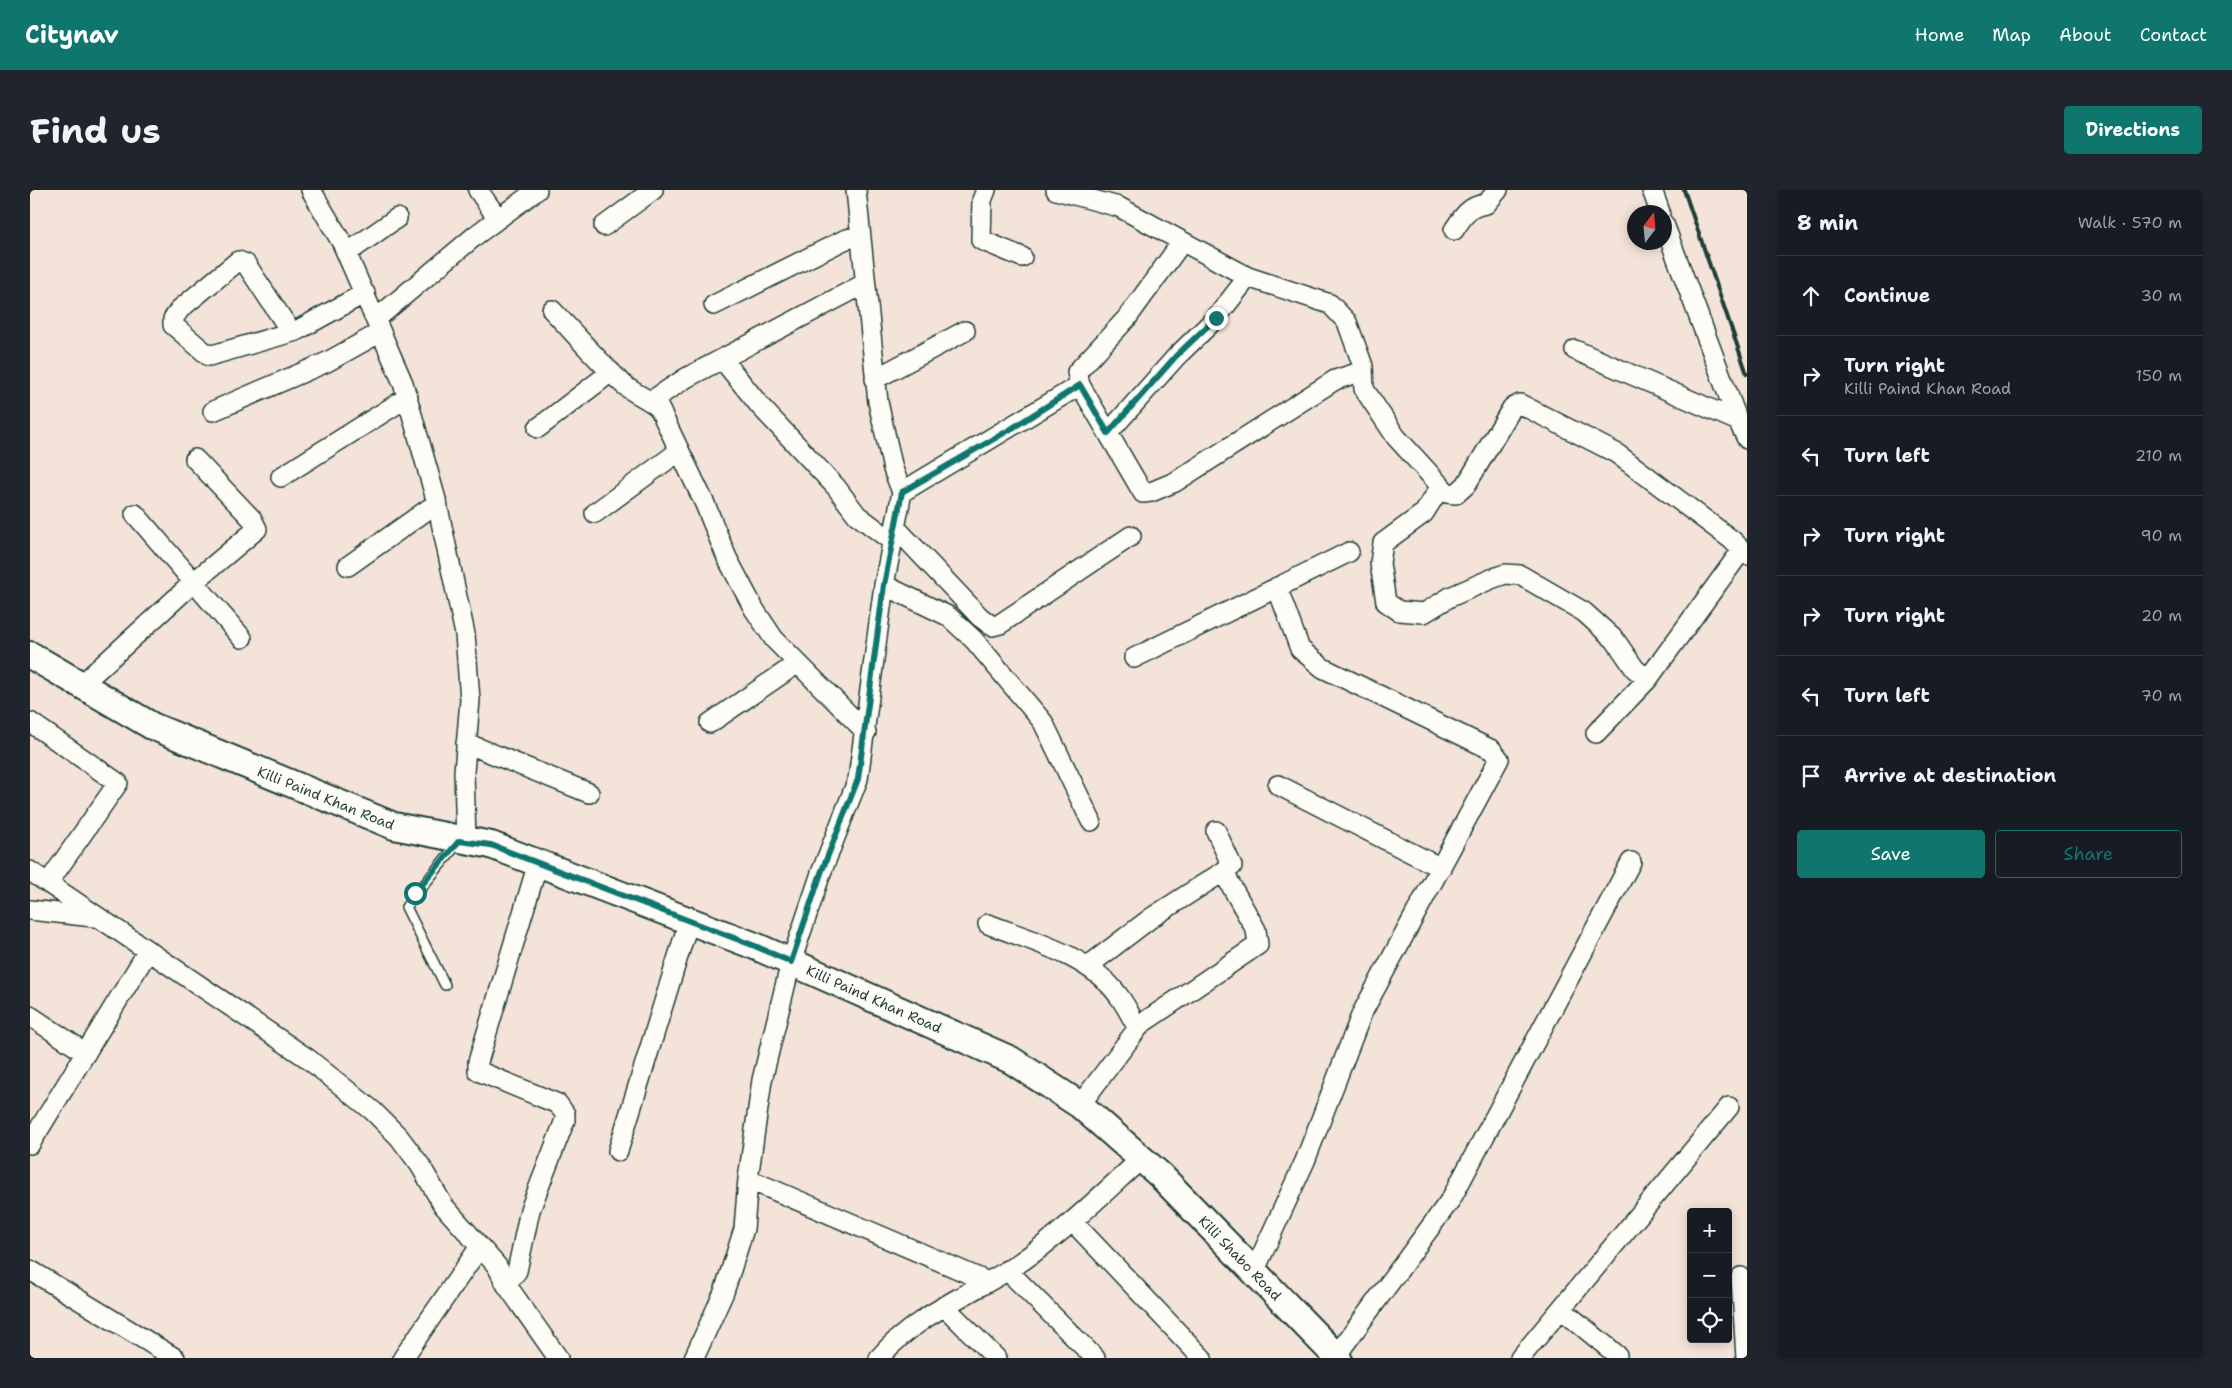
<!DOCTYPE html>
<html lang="en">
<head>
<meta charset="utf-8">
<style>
  body { margin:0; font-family:"Shantell Sans",sans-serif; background:#20242c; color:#f1f3f6 }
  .controls { position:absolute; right:15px; bottom:15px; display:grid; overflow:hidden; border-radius:5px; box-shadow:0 2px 12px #0003 }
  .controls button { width:45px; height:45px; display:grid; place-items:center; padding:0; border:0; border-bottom:1px solid #363941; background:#171b24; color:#f1f3f6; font:25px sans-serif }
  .compass { position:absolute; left:1597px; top:15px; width:45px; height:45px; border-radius:50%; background:#171b24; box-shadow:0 2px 12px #0003; rotate:16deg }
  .stop { position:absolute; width:15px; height:15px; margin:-11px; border:4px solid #0f766e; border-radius:50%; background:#fff }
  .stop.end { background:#0f766e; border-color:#fff; box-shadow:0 1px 5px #0008 }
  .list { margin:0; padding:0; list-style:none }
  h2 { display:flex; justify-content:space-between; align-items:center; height:65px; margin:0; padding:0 20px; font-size:21px }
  h2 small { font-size:16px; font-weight:400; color:#9ea1a6 }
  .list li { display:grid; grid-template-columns:32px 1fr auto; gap:15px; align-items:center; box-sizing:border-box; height:80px; padding:0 20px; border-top:1px solid #363941 }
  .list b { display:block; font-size:19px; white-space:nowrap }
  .list p { margin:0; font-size:16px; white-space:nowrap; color:#9ea1a6 }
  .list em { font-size:16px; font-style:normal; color:#9ea1a6 }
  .actions { display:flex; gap:10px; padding:15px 20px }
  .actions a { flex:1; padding:11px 0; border:1px solid #0f766e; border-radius:5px; text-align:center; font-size:18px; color:#0f766e }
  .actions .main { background:#0f766e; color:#fff }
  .icon { flex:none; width:28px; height:28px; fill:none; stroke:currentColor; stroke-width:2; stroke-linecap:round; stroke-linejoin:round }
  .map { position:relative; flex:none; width:1717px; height:1168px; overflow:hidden; border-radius:5px }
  header { display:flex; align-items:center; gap:30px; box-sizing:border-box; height:70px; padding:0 25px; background:#0f766e; color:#fff }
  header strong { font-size:24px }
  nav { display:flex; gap:28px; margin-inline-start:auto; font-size:18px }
  .intro { display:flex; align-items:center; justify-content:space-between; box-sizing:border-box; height:120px; padding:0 30px }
  h1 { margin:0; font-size:35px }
  .button { padding:12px 22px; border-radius:5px; background:#0f766e; color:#fff; font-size:18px; font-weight:700 }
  main { display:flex; gap:30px; padding:0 30px }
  aside { flex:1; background:#171b24; border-radius:5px; box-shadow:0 2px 12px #0003 }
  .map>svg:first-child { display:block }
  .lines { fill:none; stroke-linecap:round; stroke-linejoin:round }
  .lane-casing { stroke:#1f3d34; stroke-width:12 }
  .street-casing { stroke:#1f3d34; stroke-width:22 }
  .secondary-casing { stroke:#1f3d34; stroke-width:30 }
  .lane { stroke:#fdfcf7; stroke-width:9 }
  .street { stroke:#fdfcf7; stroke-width:19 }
  .secondary { stroke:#fdfcf7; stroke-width:26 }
  .rail { stroke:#1f3d34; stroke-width:4 }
  .route { stroke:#0f766e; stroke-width:6 }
  .labels { text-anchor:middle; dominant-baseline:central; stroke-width:5; stroke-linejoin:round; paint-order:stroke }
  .street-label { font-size:14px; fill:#1f3d34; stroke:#fdfcf7 }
</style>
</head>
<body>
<header>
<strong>Citynav</strong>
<nav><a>Home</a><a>Map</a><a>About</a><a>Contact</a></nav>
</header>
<div class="intro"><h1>Find us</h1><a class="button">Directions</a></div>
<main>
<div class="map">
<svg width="1717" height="1168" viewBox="0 0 1717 1168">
  <rect width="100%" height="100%" fill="#f4e3d9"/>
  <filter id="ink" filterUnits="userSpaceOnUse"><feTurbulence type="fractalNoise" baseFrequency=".02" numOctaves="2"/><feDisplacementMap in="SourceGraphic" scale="10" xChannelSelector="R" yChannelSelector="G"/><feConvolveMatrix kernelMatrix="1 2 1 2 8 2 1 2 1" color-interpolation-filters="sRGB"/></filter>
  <g filter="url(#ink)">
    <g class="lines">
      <defs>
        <path id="lane" d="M415,795L376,717L428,653"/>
        <path id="street" d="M281,0L312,53L373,193L407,313L435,444L440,510L434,582L436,652
          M448,0L468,29
          M956,0L952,10L951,50L992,67
          M1026,0L1089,17L1218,87L1300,114L1317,132L1333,176L1334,199L1366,247L1417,303L1426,304L1436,295L1482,218L1490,214L1586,263L1702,350L1717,365
          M1622,0L1630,22
          M1634,34L1708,231
          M574,36L623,0
          M1424,40C1433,26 1439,16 1456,14L1468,0
          M1152,52L1097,128L1047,182L1050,195L1113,303L1121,302L1145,292L1305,190L1333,181
          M317,63L367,28
          M684,115L814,50L830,45
          M522,120C545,144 568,171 593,194C604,204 618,208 629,218L675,314L697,368L724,419L744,449L836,542
          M346,129L446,45L507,0
          M261,142L216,74L208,71L150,119L143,129V135L179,166L266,141L335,103
          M1545,160L1708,231L1717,249
          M693,170L730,216L806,297L827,325L863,352
          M845,189L935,141
          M621,211L656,188L834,94
          M183,221L297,172L351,142
          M508,238L581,182
          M1078,243L1146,167L1186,128L1218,87
          M251,287L378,207
          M1411,296L1394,323L1353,353L1350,373L1356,412L1369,421L1394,423L1420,407L1461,389L1475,384L1490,385L1554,422L1585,450L1605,479L1618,489
          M872,302L1050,195
          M565,323L648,262
          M105,324L212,448
          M866,338L950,427L962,436L970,434L1101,346
          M318,376L407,313
          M854,395L918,426L944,450L1013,532L1061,631
          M1104,468L1319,362
          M51,495L165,391L227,339L222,329L165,269
          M0,532L88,593L18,693
          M680,533L768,473
          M1566,543L1618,489L1712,360
          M436,553L559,603
          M1248,595L1411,678
          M0,681L277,868L343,921L369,947L390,975L413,1015L467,1076L476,1094L528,1168
          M0,720L64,727
          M958,734C1002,751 1060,766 1088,805C1096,815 1101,827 1108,838
          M1058,776L1121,728L1202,676L1186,641
          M0,826L56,863
          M1050,915L1111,834L1228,755L1226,740L1194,683
          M0,954L118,761
          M588,961L659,731
          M718,989L956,1091
          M1043,1032L1172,1168
          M0,1080L145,1168
          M977,1080L1065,1168
          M1224,1082L1275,971L1332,823L1469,569L1462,560L1293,478L1270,459L1247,397
          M1711,1087L1716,1168
          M476,1094L487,1081L500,1020L535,930V924L528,914L448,881V872L508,673
          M914,1116L966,1168
          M1531,1119L1587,1165
          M1306,1166L1421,1009L1601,672
          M373,1168L449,1058
          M664,1168L694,1102L714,1039L718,989L732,890L761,772L791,683L828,589L854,395L872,302L863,279L848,212L826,0
          M849,1168C882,1129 933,1107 977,1081C1025,1051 1069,1007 1111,969
          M1490,1168L1699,917"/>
        <path id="secondary" d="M0,465L122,536L364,636L461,655L725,756L981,870L1050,915L1130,985L1308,1168"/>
      </defs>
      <use href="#lane" class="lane-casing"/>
      <use href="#street" class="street-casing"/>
      <use href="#secondary" class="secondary-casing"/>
      <use href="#lane" class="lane"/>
      <use href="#street" class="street"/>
      <use href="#secondary" class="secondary"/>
      <path class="rail" d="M1654,0L1717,184"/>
    </g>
  </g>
  <g class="lines" filter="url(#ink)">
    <path class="route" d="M385,703L429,651L461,655L725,756L761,772L791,683L828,589L854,395L872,302L981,239L1050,195L1078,243L1146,166L1186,128"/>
  </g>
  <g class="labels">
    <g class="street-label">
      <text transform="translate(296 608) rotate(22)">Killi Paind Khan Road</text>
      <text transform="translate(844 809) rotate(24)">Killi Paind Khan Road</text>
      <text transform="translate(1210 1068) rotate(46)">Killi Shabo Road</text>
    </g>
  </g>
</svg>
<div class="controls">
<button>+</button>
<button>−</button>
<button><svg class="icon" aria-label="locate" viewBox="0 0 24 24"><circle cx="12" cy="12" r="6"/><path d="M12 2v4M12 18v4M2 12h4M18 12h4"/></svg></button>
</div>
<svg class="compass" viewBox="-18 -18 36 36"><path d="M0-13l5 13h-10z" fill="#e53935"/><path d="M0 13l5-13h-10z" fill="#9ea1a6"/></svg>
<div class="stop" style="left:385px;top:703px"></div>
<div class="stop end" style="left:1186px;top:128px"></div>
</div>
<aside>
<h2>8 min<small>Walk · 570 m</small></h2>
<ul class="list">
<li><svg class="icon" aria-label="ahead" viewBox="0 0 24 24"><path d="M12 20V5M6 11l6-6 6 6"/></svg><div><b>Continue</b></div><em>30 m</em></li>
<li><svg class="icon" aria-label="right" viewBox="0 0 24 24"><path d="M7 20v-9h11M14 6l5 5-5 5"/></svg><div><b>Turn right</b><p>Killi Paind Khan Road</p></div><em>150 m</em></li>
<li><svg class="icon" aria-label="left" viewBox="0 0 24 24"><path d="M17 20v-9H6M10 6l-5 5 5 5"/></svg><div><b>Turn left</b></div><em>210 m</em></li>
<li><svg class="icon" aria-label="right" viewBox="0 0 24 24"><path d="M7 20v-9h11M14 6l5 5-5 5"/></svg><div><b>Turn right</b></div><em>90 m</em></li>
<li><svg class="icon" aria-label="right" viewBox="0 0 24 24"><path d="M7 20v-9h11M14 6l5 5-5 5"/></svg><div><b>Turn right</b></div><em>20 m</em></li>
<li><svg class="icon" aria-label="left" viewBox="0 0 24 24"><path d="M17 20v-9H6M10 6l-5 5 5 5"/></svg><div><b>Turn left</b></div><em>70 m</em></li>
<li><svg class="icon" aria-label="arrive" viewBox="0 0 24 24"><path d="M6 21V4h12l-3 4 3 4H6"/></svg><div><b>Arrive at destination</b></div></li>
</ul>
<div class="actions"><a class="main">Save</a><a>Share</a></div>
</aside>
</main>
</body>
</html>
